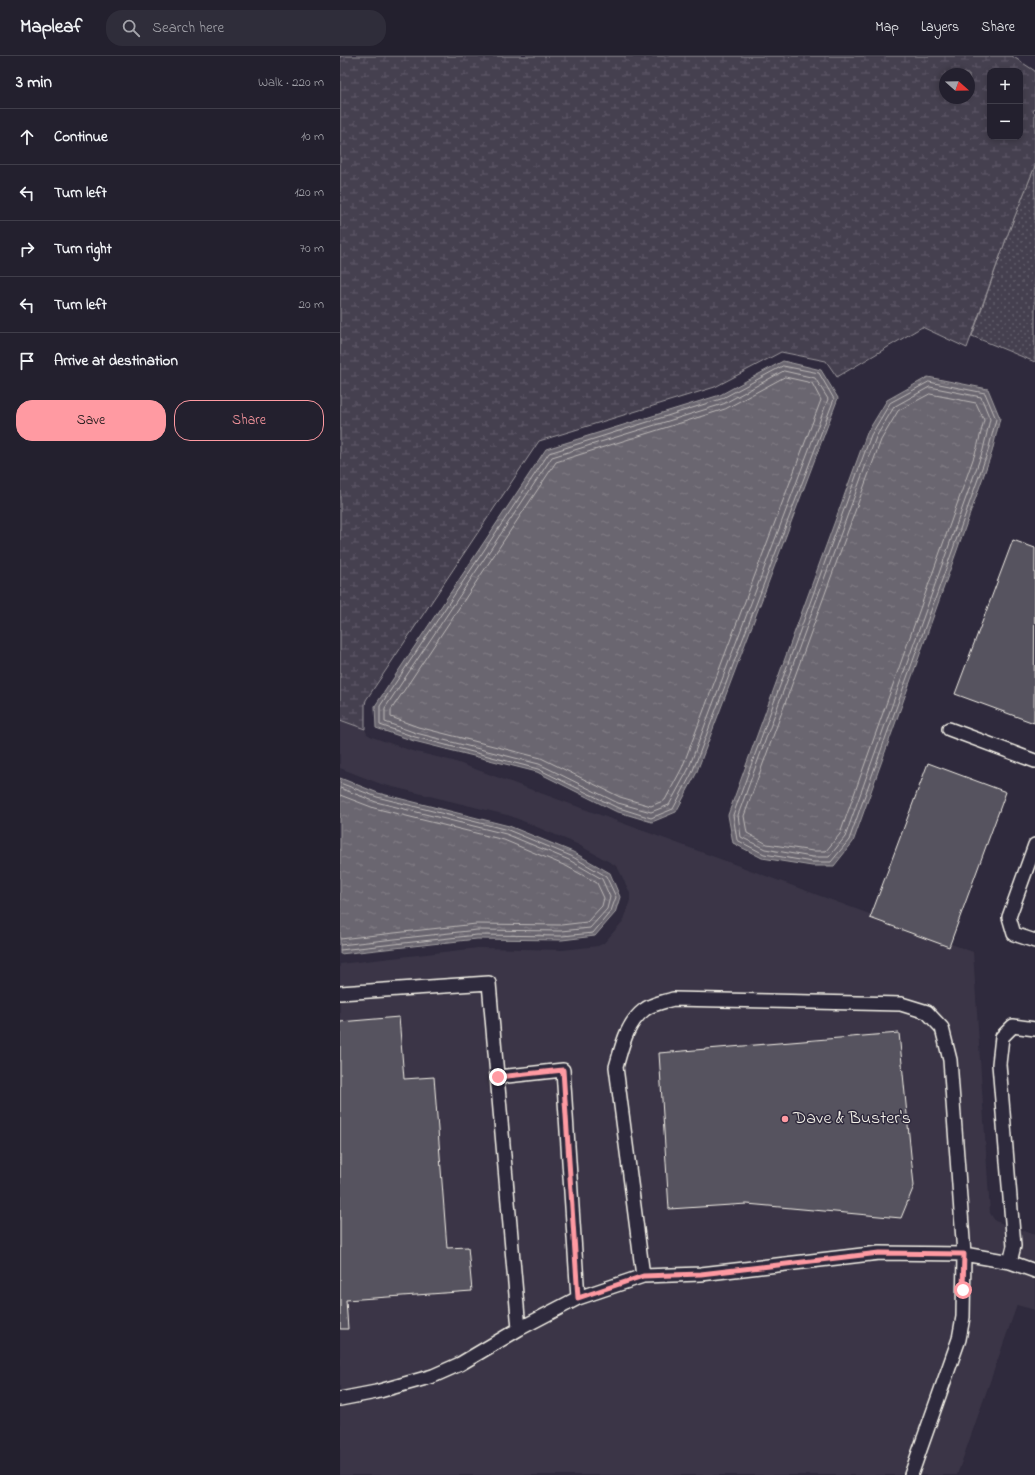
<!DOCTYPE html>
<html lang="en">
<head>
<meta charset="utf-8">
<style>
  body { margin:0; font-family:"Indie Flower",sans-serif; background:#2f2d3a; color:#f1f3f6 }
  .controls { position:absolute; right:12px; top:12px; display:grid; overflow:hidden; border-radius:8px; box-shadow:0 2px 6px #0003 }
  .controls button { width:36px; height:36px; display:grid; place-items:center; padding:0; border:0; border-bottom:1px solid #403e4a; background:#23202e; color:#f1f3f6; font:20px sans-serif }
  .compass { position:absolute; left:599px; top:12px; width:36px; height:36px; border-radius:50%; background:#23202e; box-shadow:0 2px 6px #0003; rotate:110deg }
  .stop { position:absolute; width:12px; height:12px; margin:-9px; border:3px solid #ff9aa2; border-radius:50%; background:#fff }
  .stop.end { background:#ff9aa2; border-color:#fff; box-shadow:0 1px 4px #0008 }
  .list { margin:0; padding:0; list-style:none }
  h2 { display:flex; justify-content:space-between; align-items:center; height:52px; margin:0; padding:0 16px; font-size:17px }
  h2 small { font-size:13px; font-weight:400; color:#a3a3aa }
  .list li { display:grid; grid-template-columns:26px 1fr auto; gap:12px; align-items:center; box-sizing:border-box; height:56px; padding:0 16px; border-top:1px solid #403e4a }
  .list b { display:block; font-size:15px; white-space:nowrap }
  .list em { font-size:13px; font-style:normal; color:#a3a3aa }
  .actions { display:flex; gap:8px; padding:12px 16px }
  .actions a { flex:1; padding:9px 0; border:1px solid #ff9aa2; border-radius:16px; text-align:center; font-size:14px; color:#ff9aa2 }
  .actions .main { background:#ff9aa2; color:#111 }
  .icon { flex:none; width:22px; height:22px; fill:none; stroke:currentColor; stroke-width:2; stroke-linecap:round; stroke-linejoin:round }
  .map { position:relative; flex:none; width:695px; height:1419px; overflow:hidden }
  header { display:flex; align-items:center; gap:24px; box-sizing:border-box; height:56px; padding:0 20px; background:#23202e; border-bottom:1px solid #403e4a }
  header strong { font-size:19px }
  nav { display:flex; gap:22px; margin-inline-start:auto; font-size:14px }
  .search { width:280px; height:36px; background:#2f2d3a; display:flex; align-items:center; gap:10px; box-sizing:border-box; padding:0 14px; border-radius:16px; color:#a3a3aa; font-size:15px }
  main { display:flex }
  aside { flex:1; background:#23202e }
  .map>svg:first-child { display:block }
  .built { fill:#3b3647 }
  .grass { fill:url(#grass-dots); stroke:#9c989c }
  .wetland { fill:url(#wetland-marsh); stroke:#9c989c; fill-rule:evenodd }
  .water { fill:url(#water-ripples); stroke:#a19ea0 }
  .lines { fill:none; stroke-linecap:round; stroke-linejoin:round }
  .shore { stroke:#bdb9b8; stroke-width:1 }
  .building { fill:#56525f; stroke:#f4f1e8 }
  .service-casing { stroke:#f4f1e8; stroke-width:16 }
  .service { stroke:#2f2a3d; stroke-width:13 }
  .route { stroke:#ff9aa2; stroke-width:5 }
  .poi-dot { fill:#ff9aa2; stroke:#2f2a3d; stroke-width:1.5 }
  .labels { text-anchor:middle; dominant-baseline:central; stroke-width:3; stroke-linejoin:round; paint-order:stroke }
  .poi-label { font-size:18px; fill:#f4f1e8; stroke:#2f2a3d; text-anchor:start }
</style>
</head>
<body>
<header>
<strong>Mapleaf</strong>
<div class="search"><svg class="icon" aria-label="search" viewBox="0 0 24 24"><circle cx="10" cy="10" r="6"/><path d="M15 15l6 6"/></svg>Search here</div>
<nav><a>Map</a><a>Layers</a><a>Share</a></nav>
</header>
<main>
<aside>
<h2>3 min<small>Walk · 220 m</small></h2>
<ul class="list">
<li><svg class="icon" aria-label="ahead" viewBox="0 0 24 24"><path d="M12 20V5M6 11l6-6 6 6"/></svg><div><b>Continue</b></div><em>10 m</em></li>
<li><svg class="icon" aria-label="left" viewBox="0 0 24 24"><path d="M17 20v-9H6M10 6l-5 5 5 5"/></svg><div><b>Turn left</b></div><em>120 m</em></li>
<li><svg class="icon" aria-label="right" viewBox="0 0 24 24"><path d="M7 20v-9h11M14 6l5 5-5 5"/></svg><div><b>Turn right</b></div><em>70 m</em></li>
<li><svg class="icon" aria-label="left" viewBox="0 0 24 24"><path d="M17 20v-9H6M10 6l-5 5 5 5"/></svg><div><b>Turn left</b></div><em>20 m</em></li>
<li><svg class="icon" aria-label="arrive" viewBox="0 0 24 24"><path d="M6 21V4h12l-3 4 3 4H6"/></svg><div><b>Arrive at destination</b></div></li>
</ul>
<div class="actions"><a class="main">Save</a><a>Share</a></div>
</aside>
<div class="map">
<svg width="695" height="1419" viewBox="0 0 695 1419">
  <defs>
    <pattern id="grass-dots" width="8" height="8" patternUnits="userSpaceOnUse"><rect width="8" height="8" fill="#454050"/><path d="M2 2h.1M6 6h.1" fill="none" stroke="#605c69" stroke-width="1.8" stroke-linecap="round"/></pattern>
    <pattern id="wetland-marsh" width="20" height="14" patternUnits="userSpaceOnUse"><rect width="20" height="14" fill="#454050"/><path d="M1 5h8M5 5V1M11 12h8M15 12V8" fill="none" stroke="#605c69"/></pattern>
    <pattern id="water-ripples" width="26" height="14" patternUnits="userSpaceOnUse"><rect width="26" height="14" fill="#6a6670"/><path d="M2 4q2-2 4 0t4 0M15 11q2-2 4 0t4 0" fill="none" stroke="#807c84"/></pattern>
  </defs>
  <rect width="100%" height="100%" fill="#2f2a3d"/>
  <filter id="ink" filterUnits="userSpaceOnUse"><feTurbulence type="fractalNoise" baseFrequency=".025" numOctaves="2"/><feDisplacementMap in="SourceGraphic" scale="8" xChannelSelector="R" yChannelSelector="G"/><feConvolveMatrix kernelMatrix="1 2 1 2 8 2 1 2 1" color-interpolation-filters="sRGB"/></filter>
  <g filter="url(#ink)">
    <path class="built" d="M0,664L25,673L27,678L32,681L72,695L113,705L633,896L650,1157L655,1165L695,1179V1254L677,1249L617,1419H0V908L138,892L223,894L258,890L264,887L284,864L290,844V837L279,814L275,809L237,788L171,760L41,728L0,712Z"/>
    <path class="grass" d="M695,110V306L632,280L669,175Z"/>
    <path class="wetland" d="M0,0H672L695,15V52L693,56L695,57V110L669,175L627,292L582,271L497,321L486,305L441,296L375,331L199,385L26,644L25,649V673L0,664ZM650,15H680V81H650ZM605,18H629V42H605Z"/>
    <path class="water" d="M443,305L481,314L498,342L356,718L336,756L312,766L275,755L197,716L74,685L36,672L35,650L206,393L380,339Z
      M588,321L648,333L660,362L652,396L513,786L494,810H472L422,802L393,787L388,759L527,377L547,344Z
      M0,722L38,737L169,770L233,796L270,817L280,841L275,857L255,880L222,884L137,883L0,898Z"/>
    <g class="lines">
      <path class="shore" d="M443,310L479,317L494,343L352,717L333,753L311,762L276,751L198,713L75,681L40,669V650L209,397L381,343Z
        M444,315L475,322L488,343L348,714L329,749L311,756L278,747L199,708L76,677L45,666V652L212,401L383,348Z
        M445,321L472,327L481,344L342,712L325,744L311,750L280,741L201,702L78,671L51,661V654L216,406L385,353Z
        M589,326L645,337L656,363L648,395L509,784L491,806H472L424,798L397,784L393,759L531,379L550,347Z
        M590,331L641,341L650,363L643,394L505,781L489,801H472L425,793L401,781L398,759L536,381L554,351Z
        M590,338L636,347L644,364L637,392L500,778L486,795H473L427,788L407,777L404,760L541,384L558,355Z
        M0,727L37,741L168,774L231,800L266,820L276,841L271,855L253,877L222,880L137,879L0,894
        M0,732L36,746L166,778L229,804L262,823L270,841L267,853L250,872L221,875L137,874L0,889
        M0,739L34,752L164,784L226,810L257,827L264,842L262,850L247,866L221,869L136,868L0,883"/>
    </g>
    <path class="building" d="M673,484L695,492L694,667L615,638Z
      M588,707L666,736L609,891L530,862Z
      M59,961L64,1023L94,1021L107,1192L128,1191L132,1235L6,1244L8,1273H0V966Z
      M559,977L574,1130L561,1162L407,1148L329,1153L319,997Z"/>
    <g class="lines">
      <defs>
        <path id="service" d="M609,673L695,705
          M695,789L669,861L674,878L695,885
          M0,937L149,927L179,1273
          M158,1021L223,1014L238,1242
          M670,1206L674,1190L659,1008L662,981L673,970L695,973
          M0,1343L36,1336L93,1320L120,1308L179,1273L238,1242L303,1220L361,1218L539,1197L624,1198L610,1004L602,972L587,956L561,948L333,943C324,946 311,948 304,954C286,968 282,991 276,1011L303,1220
          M571,1419L619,1283L623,1261L624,1198L670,1206L695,1215"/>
      </defs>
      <use href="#service" class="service-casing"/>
      <use href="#service" class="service"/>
    </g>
  </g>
  <g class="lines" filter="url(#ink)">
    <path class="route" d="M158,1021L223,1014L238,1242L303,1220L361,1218L539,1197L624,1198L623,1234"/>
  </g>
  <circle class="poi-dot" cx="445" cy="1063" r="4"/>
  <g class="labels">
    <g class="poi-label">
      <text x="453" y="1063">Dave &amp; Buster's</text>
    </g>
  </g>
</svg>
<div class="controls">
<button>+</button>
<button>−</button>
</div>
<svg class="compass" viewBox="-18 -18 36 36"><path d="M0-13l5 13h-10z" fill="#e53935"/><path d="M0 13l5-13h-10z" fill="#a3a3aa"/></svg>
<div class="stop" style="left:623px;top:1234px"></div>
<div class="stop end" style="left:158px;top:1021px"></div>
</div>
</main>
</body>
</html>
